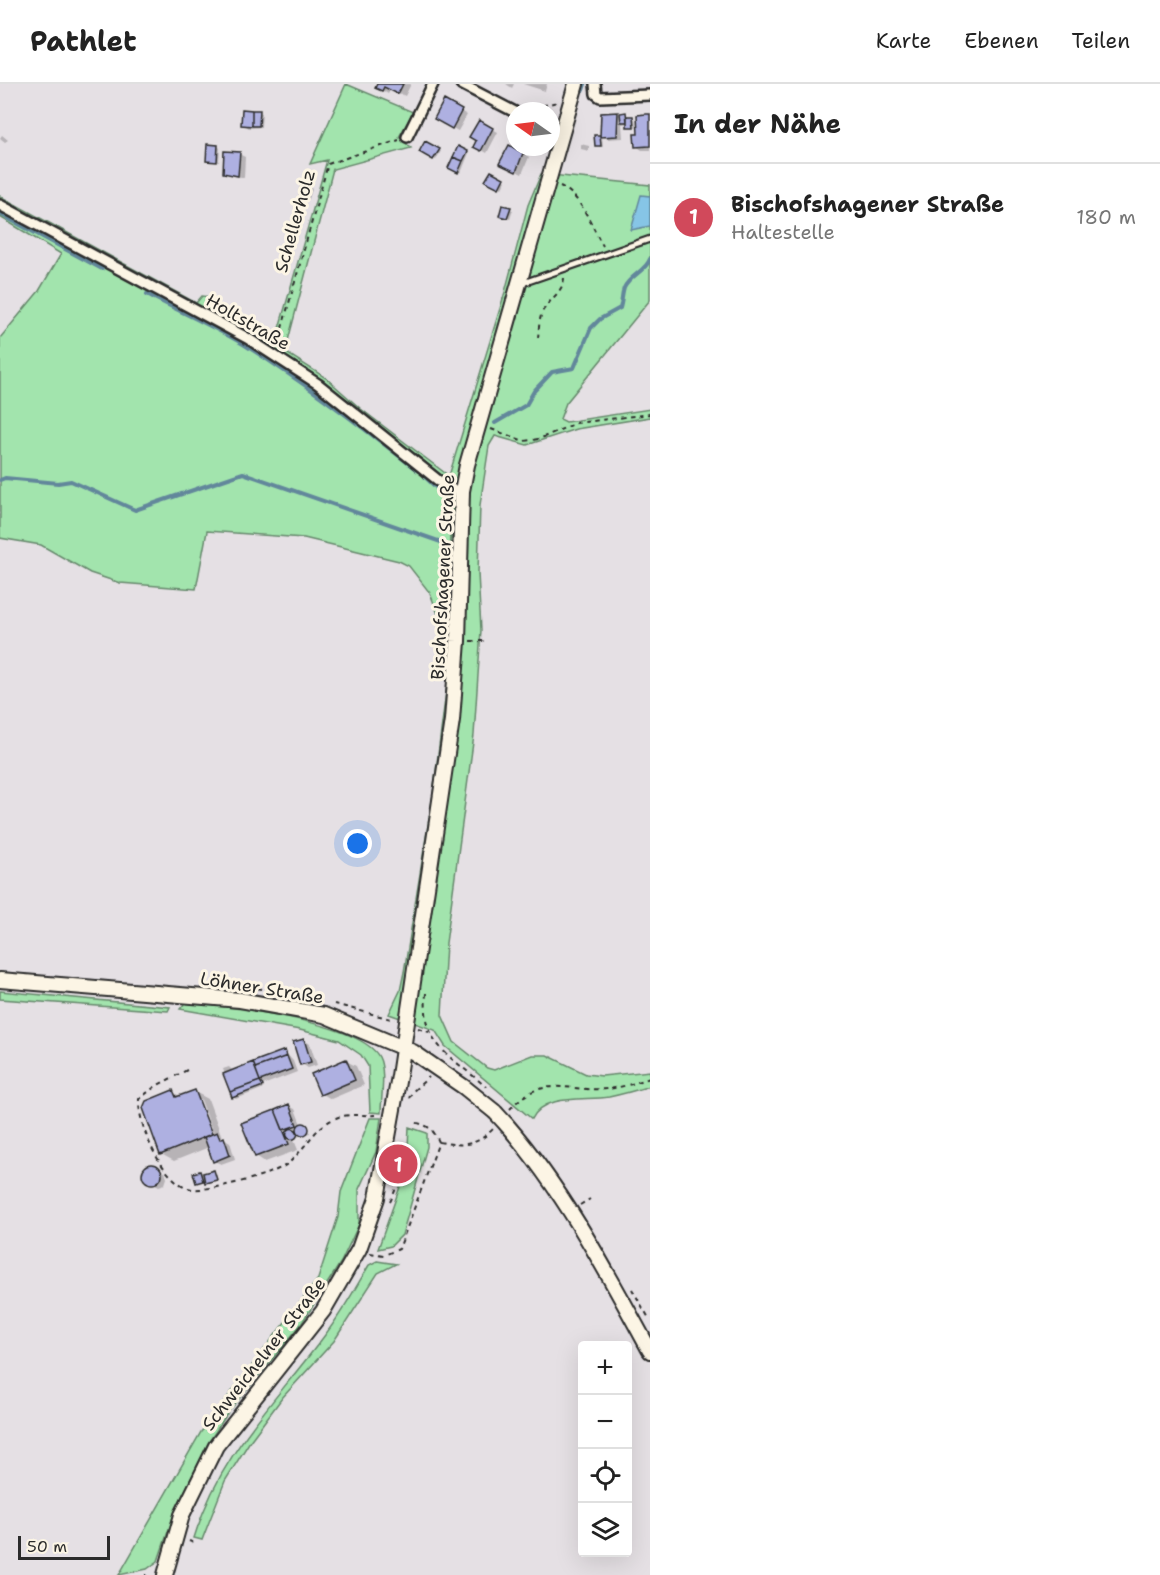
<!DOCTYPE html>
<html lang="de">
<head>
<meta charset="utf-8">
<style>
  body { margin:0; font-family:"Shantell Sans",sans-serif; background:#f2f2f2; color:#222 }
  .controls { position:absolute; right:18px; bottom:18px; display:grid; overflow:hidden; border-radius:6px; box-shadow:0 6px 24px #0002 }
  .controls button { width:54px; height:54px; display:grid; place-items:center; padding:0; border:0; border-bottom:2px solid #e0e0e0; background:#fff; color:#222; font:30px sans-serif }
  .compass { position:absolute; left:506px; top:18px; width:54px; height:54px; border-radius:50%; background:#fff; box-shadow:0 6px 24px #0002; rotate:284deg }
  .scale { position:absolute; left:18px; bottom:15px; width:92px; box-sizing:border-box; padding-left:6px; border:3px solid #2b2b2b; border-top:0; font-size:16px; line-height:21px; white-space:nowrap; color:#2b2b2b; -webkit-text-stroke:4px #fcf5e5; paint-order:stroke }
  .you { position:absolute; left:358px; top:760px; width:21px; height:21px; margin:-15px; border:4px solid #fff; border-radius:50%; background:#1a73e8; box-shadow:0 0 0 9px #1a73e833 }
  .badge { display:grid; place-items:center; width:39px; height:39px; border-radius:50%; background:#d1495b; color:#fff; font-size:20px; font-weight:700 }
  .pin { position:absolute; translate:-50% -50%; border:3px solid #fff; box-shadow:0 2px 6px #0006 }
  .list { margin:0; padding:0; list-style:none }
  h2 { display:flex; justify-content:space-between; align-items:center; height:78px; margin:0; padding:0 24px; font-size:26px }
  h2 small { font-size:20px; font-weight:400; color:#767676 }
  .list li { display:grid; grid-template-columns:39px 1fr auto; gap:18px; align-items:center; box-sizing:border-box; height:108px; padding:0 24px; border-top:2px solid #e0e0e0 }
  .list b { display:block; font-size:22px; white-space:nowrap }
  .list p { margin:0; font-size:20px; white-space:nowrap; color:#767676 }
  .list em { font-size:20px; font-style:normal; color:#767676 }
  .icon { flex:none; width:33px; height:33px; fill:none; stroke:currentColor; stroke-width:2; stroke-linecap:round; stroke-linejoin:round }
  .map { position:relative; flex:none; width:650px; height:1491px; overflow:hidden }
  header { display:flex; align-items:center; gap:36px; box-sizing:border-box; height:84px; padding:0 30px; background:#fff; border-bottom:2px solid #e0e0e0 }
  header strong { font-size:28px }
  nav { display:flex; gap:33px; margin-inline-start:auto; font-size:21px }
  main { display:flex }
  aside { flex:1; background:#fff }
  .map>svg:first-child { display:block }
  .green { fill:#a2e4ad; stroke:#66886c; stroke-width:1.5 }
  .water { fill:#86c5e6; stroke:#62879b; stroke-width:1.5 }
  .shadow { fill:#0003; fill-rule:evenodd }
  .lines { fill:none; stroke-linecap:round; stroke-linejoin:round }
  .stream { stroke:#62879b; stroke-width:4 }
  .building { fill:#aeb0e1; stroke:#2b2b2b; stroke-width:1.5 }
  .lane-casing { stroke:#2b2b2b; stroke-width:9 }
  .street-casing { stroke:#2b2b2b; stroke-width:14 }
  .secondary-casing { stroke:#2b2b2b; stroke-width:18 }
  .path { stroke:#2b2b2b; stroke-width:2; stroke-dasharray:4.5 4.5; stroke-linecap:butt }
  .lane { stroke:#fcf5e5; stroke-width:4.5 }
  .street { stroke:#fcf5e5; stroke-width:9 }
  .secondary { stroke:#fcf5e5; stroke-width:14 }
  .secondary-bridge-casing { stroke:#2b2b2b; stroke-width:18; stroke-linecap:butt }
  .secondary-bridge { stroke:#fcf5e5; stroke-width:14 }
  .labels { text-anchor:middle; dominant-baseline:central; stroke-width:6; stroke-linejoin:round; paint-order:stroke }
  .street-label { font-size:18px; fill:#2b2b2b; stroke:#fcf5e5 }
</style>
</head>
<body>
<header>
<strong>Pathlet</strong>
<nav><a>Karte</a><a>Ebenen</a><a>Teilen</a></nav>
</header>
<main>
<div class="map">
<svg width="650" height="1491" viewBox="0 0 650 1491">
  <rect width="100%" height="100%" fill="#e5e0e4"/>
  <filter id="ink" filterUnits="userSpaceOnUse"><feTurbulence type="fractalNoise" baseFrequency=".0167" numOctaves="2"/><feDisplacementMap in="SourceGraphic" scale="12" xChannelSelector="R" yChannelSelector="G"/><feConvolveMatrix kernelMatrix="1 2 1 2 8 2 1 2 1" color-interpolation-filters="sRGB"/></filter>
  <g filter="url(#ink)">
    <path class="green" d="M346,0L413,28L399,53L411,64L333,85L285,268L326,294L361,325L449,392L505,208L528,121L541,90L650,101V216L566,319L560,335L566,338L650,325V333L576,345L527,361L495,352L489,362L480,421L478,489L481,546L474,651L446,859L442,931L454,958L487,984L494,986L532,971H547L586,990L602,992L650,987V1002C637,1006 623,1010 609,1013C585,1017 545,1009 532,1035L445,962L435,946L389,930L400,907L404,888L433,710L448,592L452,508L451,423L446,564L444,546L430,509L409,482L399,477L304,454L207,447L196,505L120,499L90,489L41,461L0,454V254L39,207L61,170L0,133V112L196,219L202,212L211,213L214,229L274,262L327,76L310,80Z
      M0,907L170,923L168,927L0,915Z
      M185,919C224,921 360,938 379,973C386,987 381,1013 381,1029L370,1028L368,982L361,971L339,956L300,946L180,925Z
      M370,1034H381L376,1068L359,1105V1140L341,1178L300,1242L229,1327L208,1359L175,1427L158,1477L147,1485L119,1491L201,1348L318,1195L338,1133L341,1108Z
      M409,1043L427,1049V1063L402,1151L391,1162L378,1165L407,1083Z
      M377,1177L396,1180L378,1189L334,1257L282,1314L250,1357L225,1397L202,1456L194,1454C221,1367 273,1321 325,1251C342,1229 355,1205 369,1181Z"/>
    <path class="water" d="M641,111L650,112V142L631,146Z"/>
    <path class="shadow" d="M379,0H411L405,12L391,5L388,10L377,3Z
      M506,0H514L512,4Z
      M523,0H547L545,7Z
      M446,19L467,31L458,47L436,35Z
      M259,28L262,29L261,43L249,44L243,40Z
      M618,30L635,35L636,43L629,42V39L622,40L623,54L608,55L602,52L603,63L596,61L600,52L602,54V31Z
      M650,31V66H642L636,62L640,51L639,33Z
      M480,38L498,48L487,69L475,62Z
      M2,51L8,56L5,58L0,54Z
      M426,59L441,67L436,76L421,68Z
      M581,60L589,62V67L581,65Z
      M218,62L220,64L219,78L207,76Z
      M510,63L529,73L522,90L501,79Z
      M458,64L469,69L461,89L450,83Z
      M239,70L245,73L244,94L225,88Z
      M491,89L506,97L502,104L487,97Z
      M310,103L312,105L309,115L304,113Z
      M510,125L513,126L510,135L503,133Z
      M304,956L310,960L317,981L308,984L302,980Z
      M285,968L293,977L297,988L263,1001L264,1004L236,1015L233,1013L223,985L229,983L233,987Z
      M346,977L356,982L364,1001L331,1015L321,1009Z
      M173,1008L181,1013L195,1008L208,1015L222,1053L230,1058L235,1075L221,1080L214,1077L209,1063L174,1077L161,1070ZM198,1016H201L216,1057L213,1058Z
      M289,1022L295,1025L302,1043H308L310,1049L305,1051L300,1045L296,1047L299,1052L294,1056L298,1066L265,1078L256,1072Z
      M152,1082L165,1088L167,1094L165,1100L159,1102L147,1096L144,1090L147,1085Z
      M214,1087L219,1097L197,1098L200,1088Z"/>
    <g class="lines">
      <path class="stream" d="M583,6L585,0
        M0,130L102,185
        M147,210C180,228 216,243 248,263C308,301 363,343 418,387
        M495,339L526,321L534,307L552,288L574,284L591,244L600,235L620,224C622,218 622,210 624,204C630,191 646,187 650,175
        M425,393L439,406
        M0,396L5,394L58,399L71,397L135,426L243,389L441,458"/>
    </g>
    <path class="building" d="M377,0H403L398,10L384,3L382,7L375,4Z
      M444,16L462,26L452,45L434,35Z
      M242,25L252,26V42L241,41Z
      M252,26H260L259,42H252Z
      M618,28L617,52L600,53L601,29Z
      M626,28L627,38H621L620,29Z
      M646,30H650V62L635,63L634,50H638L637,31Z
      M627,32H633L634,43H627Z
      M479,36L493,44L481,67L473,63L476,57L469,53Z
      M594,51H600L601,62H595Z
      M425,57L440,65L433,76L419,68Z
      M207,60L218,61L217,78L206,77Z
      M509,61L525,70L523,69L516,88L499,80Z
      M458,62L468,67L463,77L453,73Z
      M224,67L240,68L238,92L223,89Z
      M453,73L463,77L458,89L448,84Z
      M491,87L504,94L499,104L485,97Z
      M301,99L310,102L306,115L300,113Z
      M502,121L511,123L507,134L499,132Z
      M304,955L311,978L300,981L293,958Z
      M285,966L287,972L255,984L253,978Z
      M287,972L292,985L260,997L255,984Z
      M346,975L355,996L320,1011L311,990Z
      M253,978L260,997L230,1008L223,990Z
      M260,997L263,1002L232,1014L230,1008Z
      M173,1006L176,1013L195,1006L212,1050L160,1071L143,1024L146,1017Z
      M289,1020L297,1041L283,1046L275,1026Z
      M275,1026L289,1060L255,1073L241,1039Z
      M297 1045a6 6 0 1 1 12 0a6 6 0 1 1-12 0Z
      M286.5 1050a5.5 5.5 0 1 1 11 0a5.5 5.5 0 1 1-11 0Z
      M217,1048L220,1055L224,1053L230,1071L213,1078L204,1053Z
      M142 1090a10 10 0 1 1 20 0a10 10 0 1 1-20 0Z
      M214,1086L217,1096L205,1099L203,1089Z
      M200,1087L203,1097L196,1099L193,1089Z"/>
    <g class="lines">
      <defs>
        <path id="lane" d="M520,200L650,155"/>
        <path id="street" d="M461,0L515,28
          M595,0L596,10L600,13L650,11
          M407,53L433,0
          M0,121L247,254L318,300L449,405L462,407"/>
        <path id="secondary" d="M0,896L240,916L324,931L413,968L464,1003L495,1028
          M506,1040C565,1108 607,1188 650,1267
          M165,1491L182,1431L216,1362L323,1227L359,1165L377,1114L399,992L452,636L458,557L462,407L467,381L576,0"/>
      </defs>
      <use href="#lane" class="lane-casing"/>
      <use href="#street" class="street-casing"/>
      <use href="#secondary" class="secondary-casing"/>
      <path class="path" d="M525,26L557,18
        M560,102C581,111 592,143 603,162
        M538,254C539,245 539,232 544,225C551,214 564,207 564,193
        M277,262L328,80L399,56
        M491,345L524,357L539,355L576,339L650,330
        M470,557H485
        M222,900L241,901L320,916
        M426,909C422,964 450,970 486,1003
        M334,920L395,936
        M418,944L429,948
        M187,986L156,1002L139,1015C138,1042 160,1093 188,1104C203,1110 272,1091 286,1081C304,1068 314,1042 336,1034C347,1029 365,1032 377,1031
        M409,1014L413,1007L429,993
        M510,1025C543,987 572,1011 614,1004C626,1002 638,998 650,994
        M439,1058C462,1062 475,1063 493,1045
        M390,1118C399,1100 403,1081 401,1060
        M580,1121L590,1115
        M370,1169L384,1171L399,1165L439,1058C433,1044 427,1041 413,1038
        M632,1205L650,1236
        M189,1457L197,1460
        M145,1491H147"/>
      <use href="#lane" class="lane"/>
      <use href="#street" class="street"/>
      <use href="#secondary" class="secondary"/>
      <defs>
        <path id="secondary-bridge" d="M495,1028L506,1040"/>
      </defs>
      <use href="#secondary-bridge" class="secondary-bridge-casing"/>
      <use href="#secondary-bridge" class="secondary-bridge"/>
    </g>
  </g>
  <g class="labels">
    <g class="street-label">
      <text transform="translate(295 137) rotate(-74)">Schellerholz</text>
      <text transform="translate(248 238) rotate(30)">Holtstraße</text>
      <text transform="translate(443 493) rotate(-87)">Bischofshagener Straße</text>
      <text transform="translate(262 904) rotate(9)">Löhner Straße</text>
      <text transform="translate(264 1270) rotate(-52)">Schweichelner Straße</text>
    </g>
  </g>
</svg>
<div class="controls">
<button>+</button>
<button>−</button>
<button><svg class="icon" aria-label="locate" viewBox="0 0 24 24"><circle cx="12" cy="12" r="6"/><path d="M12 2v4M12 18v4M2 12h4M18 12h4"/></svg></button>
<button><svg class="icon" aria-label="layers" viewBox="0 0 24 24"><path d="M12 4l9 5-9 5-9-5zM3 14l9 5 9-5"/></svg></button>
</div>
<svg class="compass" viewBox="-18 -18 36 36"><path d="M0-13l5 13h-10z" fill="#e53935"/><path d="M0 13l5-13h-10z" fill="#767676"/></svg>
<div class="scale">50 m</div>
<div class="you"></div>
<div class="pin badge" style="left:398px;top:1080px">1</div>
</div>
<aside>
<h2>In der Nähe<small></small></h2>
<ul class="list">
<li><span class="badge">1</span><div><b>Bischofshagener Straße</b><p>Haltestelle</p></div><em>180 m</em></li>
</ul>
</aside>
</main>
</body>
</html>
